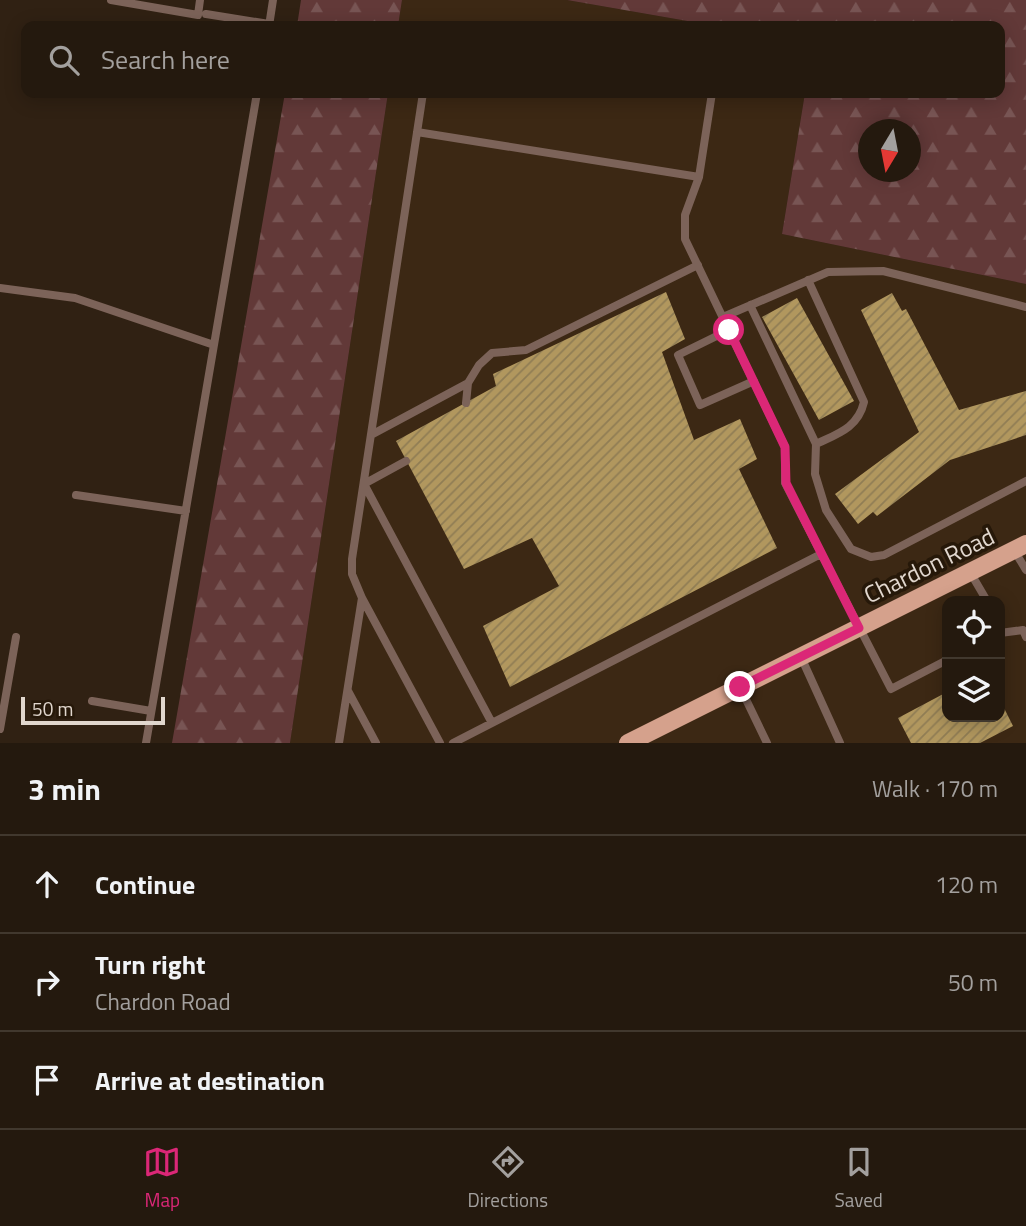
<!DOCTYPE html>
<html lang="en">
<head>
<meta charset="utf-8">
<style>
  body { margin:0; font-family:"Titillium Web",sans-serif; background:#30261c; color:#f1f3f6 }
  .controls { position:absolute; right:21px; bottom:21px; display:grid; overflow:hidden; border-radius:14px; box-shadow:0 4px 18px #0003 }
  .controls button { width:63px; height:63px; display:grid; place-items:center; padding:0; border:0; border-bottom:2px solid #41382e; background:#24190e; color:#f1f3f6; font:35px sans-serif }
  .compass { position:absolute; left:858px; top:119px; width:63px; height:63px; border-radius:50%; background:#24190e; box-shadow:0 4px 18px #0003; rotate:190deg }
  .scale { position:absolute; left:21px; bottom:18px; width:144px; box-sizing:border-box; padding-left:7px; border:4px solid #e1d7ce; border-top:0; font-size:19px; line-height:24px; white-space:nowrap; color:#e1d7ce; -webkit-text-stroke:5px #261809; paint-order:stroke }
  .stop { position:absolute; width:21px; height:21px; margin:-16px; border:5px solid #db2777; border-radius:50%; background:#fff }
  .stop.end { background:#db2777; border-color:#fff; box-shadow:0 2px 7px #0008 }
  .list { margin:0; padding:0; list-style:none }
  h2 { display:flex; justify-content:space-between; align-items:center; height:91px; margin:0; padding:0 28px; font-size:30px }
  h2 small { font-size:23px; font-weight:400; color:#a3a09e }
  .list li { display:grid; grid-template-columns:46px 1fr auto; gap:21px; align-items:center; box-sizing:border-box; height:98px; padding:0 28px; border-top:2px solid #41382e }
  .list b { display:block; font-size:26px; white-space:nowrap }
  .list p { margin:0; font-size:23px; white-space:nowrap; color:#a3a09e }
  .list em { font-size:23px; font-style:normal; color:#a3a09e }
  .icon { flex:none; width:38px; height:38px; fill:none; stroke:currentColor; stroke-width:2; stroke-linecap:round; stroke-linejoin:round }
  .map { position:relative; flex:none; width:1026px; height:743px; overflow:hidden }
  .search { position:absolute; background:#24190e; box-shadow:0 4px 18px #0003; left:21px; right:21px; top:21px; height:77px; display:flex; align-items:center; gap:18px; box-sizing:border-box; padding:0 24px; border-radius:14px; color:#a3a09e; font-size:26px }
  .sheet { height:385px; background:#24190e }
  nav { display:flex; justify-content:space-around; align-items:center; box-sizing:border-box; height:98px; border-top:2px solid #41382e; background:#24190e; font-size:19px; color:#a3a09e }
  nav a { display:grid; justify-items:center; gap:4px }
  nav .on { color:#db2777 }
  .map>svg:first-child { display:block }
  .built { fill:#3c2814; fill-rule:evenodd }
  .forest { fill:url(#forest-firs); fill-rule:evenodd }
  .building { fill:url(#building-hatch) }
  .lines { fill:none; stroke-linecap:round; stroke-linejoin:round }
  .lane { stroke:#7c6359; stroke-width:8 }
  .primary { stroke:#d5a18c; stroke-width:18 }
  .route { stroke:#db2777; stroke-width:9 }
  .labels { text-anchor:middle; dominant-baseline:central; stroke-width:7; stroke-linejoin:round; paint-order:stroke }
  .street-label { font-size:24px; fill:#e1d7ce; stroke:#261809 }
</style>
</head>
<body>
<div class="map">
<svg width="1026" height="743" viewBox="0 0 1026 743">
  <defs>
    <pattern id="forest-firs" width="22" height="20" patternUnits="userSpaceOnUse" patternTransform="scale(1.75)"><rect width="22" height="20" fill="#623938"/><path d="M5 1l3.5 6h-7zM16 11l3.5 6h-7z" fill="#785554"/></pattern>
    <pattern id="building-hatch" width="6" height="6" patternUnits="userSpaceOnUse" patternTransform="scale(1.75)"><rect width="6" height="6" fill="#b1975e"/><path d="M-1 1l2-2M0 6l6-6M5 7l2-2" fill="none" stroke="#907d54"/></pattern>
  </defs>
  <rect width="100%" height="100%" fill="#302113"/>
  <path class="built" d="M402,0H567L716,26H398Z
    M388,93H805L782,234L1026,284V743H290ZM947,601H1000V717H947Z"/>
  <path class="forest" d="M301,0H402L398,26H297Z
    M567,0H1026V284L782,234L805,93H1000V26H716ZM869,130H911V172H869Z
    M285,93H388L290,743H172Z"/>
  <path class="building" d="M666,292L685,339L662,352L694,440L740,419L757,459L739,469L777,548L510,687L483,626L559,586L532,538L464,569L396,441L496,386L493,374Z
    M892,293L902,311L906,309L959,410L1026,391V435L950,460L877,516L873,512L858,524L835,494L919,432L861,310Z
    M797,298L854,401L819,420L762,317Z
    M947,692V717H1000V700L1013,726L980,743H911L898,718Z"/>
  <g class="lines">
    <path class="lane" d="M111,0L198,15L200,0
      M206,14L269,24
      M269,26L273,0
      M417,132L699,177L712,93
      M699,177L685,215V239L785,447V483L891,689L947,660
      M808,280L864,402C858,428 837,434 816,444
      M0,288L75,298L214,345
      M750,305L816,444L815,474L826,510L851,549L871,557L884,555L1026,481
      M723,317L828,272L883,271L1026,307
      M729,330L678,355L700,405L754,381
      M466,403L468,383
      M371,435L468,383L479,365L492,353L526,350L698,265
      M406,461L364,484L492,723
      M76,495L186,511
      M1014,550L1026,570
      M970,572L987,601
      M362,598L440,743
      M1000,633L1023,630L1026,637
      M801,657L840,743
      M740,687L767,743
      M348,691L376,743
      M92,701L151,711
      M0,729L16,637
      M146,743L257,93
      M339,743L362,598L352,574V559L423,93
      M453,743L821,554"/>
    <path class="primary" d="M628,743L1026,544"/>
  </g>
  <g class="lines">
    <path class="route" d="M729,330L785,447L786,483L859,628L740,687"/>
  </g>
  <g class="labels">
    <g class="street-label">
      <text transform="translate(929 565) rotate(-26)">Chardon Road</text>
    </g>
  </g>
</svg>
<div class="controls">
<button><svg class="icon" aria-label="locate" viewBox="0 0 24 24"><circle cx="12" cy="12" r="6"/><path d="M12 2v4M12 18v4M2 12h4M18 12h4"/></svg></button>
<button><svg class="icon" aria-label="layers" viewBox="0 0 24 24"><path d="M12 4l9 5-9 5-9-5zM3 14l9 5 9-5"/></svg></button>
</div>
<svg class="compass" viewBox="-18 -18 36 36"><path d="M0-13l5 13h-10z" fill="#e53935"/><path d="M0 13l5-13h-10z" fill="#a3a09e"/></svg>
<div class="scale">50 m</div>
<div class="stop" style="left:729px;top:330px"></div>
<div class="stop end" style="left:740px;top:687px"></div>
<div class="search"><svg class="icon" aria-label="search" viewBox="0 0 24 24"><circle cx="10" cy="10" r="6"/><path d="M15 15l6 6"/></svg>Search here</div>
</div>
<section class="sheet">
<h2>3 min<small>Walk · 170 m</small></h2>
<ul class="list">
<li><svg class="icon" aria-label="ahead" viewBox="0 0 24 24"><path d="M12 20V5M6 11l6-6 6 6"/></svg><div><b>Continue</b></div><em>120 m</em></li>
<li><svg class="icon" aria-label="right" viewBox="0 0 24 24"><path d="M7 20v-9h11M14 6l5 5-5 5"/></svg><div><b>Turn right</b><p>Chardon Road</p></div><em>50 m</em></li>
<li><svg class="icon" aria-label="arrive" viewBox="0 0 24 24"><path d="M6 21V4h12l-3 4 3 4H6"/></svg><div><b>Arrive at destination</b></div></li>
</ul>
</section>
<nav>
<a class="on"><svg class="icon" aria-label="map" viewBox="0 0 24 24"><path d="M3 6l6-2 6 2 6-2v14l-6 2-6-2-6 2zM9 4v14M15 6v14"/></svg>Map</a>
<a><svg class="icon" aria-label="directions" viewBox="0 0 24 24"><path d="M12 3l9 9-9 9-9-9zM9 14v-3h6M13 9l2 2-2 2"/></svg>Directions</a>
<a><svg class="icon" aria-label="saved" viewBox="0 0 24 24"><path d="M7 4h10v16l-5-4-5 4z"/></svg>Saved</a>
</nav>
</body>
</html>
